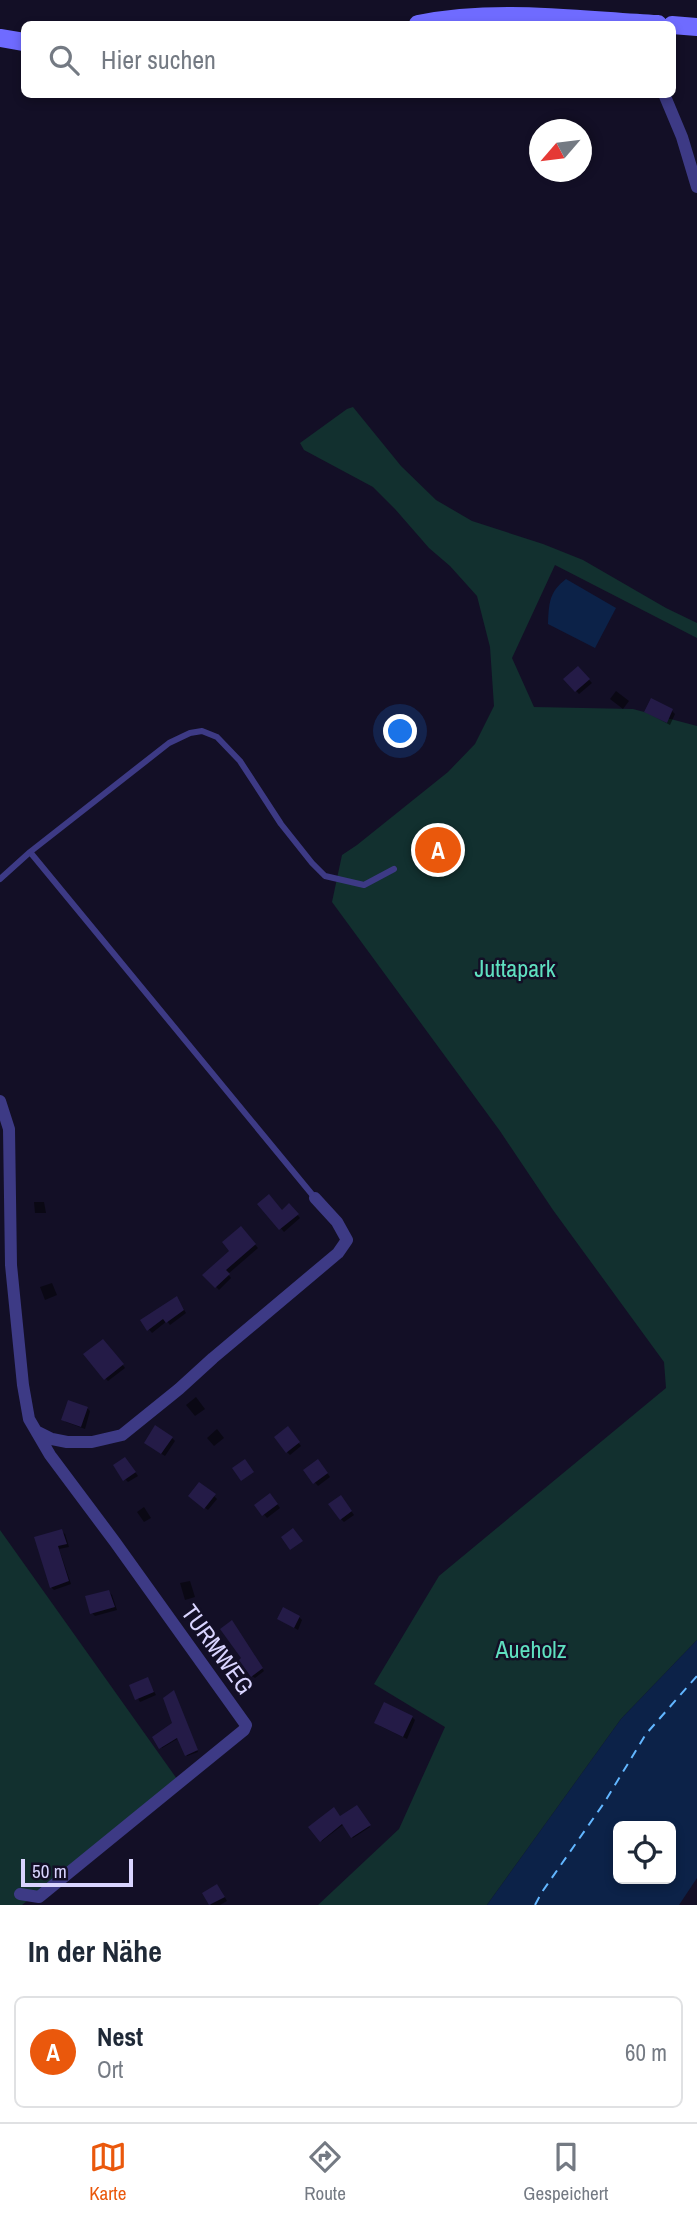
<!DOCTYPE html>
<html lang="de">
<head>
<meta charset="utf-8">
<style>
  body { margin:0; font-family:"Archivo Narrow",sans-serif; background:#f2f2f3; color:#1f2937 }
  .controls { position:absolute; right:21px; bottom:21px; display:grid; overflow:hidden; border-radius:10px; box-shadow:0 4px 10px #0003 }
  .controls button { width:63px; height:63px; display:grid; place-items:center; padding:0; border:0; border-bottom:2px solid #e0e1e3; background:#fff; color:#1f2937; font:35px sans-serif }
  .compass { position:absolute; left:529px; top:119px; width:63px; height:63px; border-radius:50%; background:#fff; box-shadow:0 4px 10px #0003; rotate:242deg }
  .scale { position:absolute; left:21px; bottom:18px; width:112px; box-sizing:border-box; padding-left:7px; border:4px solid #d9d4ff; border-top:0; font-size:19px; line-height:24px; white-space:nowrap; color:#d9d4ff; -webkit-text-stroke:5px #130f26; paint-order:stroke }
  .you { position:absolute; left:401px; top:732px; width:24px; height:24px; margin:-18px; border:5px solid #fff; border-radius:50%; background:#1a73e8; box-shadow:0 0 0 10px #1a73e833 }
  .badge { display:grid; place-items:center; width:46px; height:46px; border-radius:50%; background:#ea580c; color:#fff; font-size:23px; font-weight:700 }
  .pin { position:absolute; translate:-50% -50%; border:4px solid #fff; box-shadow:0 2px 7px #0006 }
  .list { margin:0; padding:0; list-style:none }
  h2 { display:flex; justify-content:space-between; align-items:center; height:91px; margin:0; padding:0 28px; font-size:30px }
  h2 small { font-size:23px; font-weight:400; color:#747a83 }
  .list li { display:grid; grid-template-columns:46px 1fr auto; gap:21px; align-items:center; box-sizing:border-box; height:112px; margin:0 14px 14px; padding:0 14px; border:2px solid #e0e1e3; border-radius:10px }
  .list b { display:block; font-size:26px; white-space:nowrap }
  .list p { margin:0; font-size:23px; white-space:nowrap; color:#747a83 }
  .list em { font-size:23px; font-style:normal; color:#747a83 }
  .icon { flex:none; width:38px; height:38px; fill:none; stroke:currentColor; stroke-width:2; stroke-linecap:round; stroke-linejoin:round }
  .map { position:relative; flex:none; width:697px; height:1905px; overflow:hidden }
  .search { position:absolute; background:#fff; box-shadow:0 4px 10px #0003; left:21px; right:21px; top:21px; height:77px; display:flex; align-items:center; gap:18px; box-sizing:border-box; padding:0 24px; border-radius:10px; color:#747a83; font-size:26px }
  .sheet { height:217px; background:#fff }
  nav { display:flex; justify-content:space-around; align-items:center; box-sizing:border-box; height:98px; border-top:2px solid #e0e1e3; background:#fff; font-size:19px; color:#747a83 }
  nav a { display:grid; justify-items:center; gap:4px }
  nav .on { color:#ea580c }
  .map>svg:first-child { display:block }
  .green { fill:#12302f }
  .water { fill:#0c2248; fill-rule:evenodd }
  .shadow { fill:#0007 }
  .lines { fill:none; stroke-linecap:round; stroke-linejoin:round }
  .ferry { stroke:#62b6ff; stroke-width:2; stroke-dasharray:9 7; stroke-linecap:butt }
  .building { fill:#241b47 }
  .lane { stroke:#3d3a85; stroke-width:6 }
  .street { stroke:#3d3a85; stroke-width:12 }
  .secondary { stroke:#6f6bff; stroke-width:18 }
  .labels { text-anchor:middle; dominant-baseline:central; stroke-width:5; stroke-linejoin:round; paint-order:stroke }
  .park-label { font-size:24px; fill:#5fe0c0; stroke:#130f26 }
  .street-label { font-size:24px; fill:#d9d4ff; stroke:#130f26 }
</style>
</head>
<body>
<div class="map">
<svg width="697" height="1905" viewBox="0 0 697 1905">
  <rect width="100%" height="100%" fill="#130f26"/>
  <path class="green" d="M353,407L401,466L436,500L472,521L543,544L583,560L666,608L697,623V638L555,565L512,658L534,707L633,709L697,726V1640L621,1719L487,1905H318L399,1829L445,1727L374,1684L439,1576L666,1388L664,1362L553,1210L500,1131L332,902L342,855L357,845L448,772L475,744L494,706L490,647L477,596L450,566L429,548L395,509L373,487L304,450L300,443L347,409Z
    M0,1530L177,1779L22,1905H0Z"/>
  <path class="water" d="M566,579L616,608L595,648L548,624C549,603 549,592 566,579Z
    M697,1640V1878L679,1905H487L621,1719ZM618,1826H671V1879H618Z"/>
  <path class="shadow" d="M46,94H67L66,98Z
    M578,668L592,683L579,694L566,680Z
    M616,691L629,701L623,709L610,699Z
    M672,711L675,714L670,725L646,712Z
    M420,841L425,845L426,848L422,853L415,845L416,842Z
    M34,1202H44L46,1213H35Z
    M260,1204L282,1212L289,1205L300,1218L284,1232Z
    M240,1228L258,1248L228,1274L231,1278L219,1290L205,1275L231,1251Z
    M52,1283L57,1295L45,1300L40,1287Z
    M177,1298L186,1313L170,1325L167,1321L152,1333L142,1321Z
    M106,1344L125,1368L108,1381L105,1378Z
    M196,1397L205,1409L195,1416L186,1405Z
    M87,1408L90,1411L85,1429L66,1422L63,1419Z
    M217,1429L224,1438L214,1446L207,1438Z
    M290,1432L301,1446L290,1455L287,1452Z
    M172,1438L175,1441L165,1456L149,1446Z
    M128,1462L138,1476L128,1482L125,1479Z
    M321,1464L330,1477L318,1486L305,1471Z
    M214,1496L217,1499L208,1510L193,1499Z
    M273,1498L280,1508L267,1518L256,1505Z
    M343,1500L354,1515L344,1522L341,1519Z
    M144,1507L151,1518L144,1522L137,1512Z
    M61,1531L65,1534L69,1547L59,1549L71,1584L54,1590L51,1587L36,1538Z
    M190,1581L195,1597L185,1600L180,1583Z
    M109,1592L112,1595L117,1610L95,1616L92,1613Z
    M299,1617L302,1620L298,1630L279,1619Z
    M233,1625L264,1671L255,1678L252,1676Z
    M147,1679L156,1695L140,1702L131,1686Z
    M412,1717L415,1720L407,1739L380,1726Z
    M185,1721L198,1752L187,1756L179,1738L162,1748L154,1737Z
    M357,1807L370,1827L353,1838L344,1824L322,1841L311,1828L340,1818Z
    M220,1889L227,1901L220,1905H211L204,1893Z"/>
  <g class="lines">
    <path class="ferry" d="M535,1905L542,1892L604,1803L646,1734L697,1676"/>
  </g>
  <path class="building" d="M578,666L590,679L575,692L563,679Z
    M651,698L673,709L667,723L644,712Z
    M269,1194L282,1210L289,1203L299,1214L279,1230L257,1204Z
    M241,1226L256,1244L226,1270L230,1274L215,1288L202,1275L229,1251L222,1242Z
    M177,1296L184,1310L166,1323L163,1319L147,1331L140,1320Z
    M103,1339L124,1364L104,1380L83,1354Z
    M68,1400L88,1407L81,1427L61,1420Z
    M155,1425L173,1437L161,1454L144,1443Z
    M288,1426L300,1442L286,1453L274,1437Z
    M125,1457L136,1472L123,1481L113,1465Z
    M245,1459L254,1472L241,1481L232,1468Z
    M318,1459L328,1473L313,1484L303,1470Z
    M199,1482L216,1494L204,1509L188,1496Z
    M270,1493L278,1504L262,1516L254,1505Z
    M341,1495L352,1511L340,1520L328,1504Z
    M293,1528L303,1541L290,1550L281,1537Z
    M62,1529L67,1544L58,1546L69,1581L50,1588L34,1537Z
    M109,1590L115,1607L90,1614L85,1596Z
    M283,1607L300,1616L294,1628L277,1619Z
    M232,1620L263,1668L251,1677L239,1660L241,1658L220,1629Z
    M148,1677L154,1692L135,1700L129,1685Z
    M174,1690L198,1750L185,1756L177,1738L159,1749L152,1737L172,1723L163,1698Z
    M384,1702L413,1716L403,1737L374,1723Z
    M357,1805L371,1825L351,1838L342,1824L320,1842L308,1827L334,1807L340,1816Z
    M217,1884L225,1897L209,1905L202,1893Z"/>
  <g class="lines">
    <path class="lane" d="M30,852L315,1198
      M0,879L30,852L169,743L190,733L202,731L217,737L240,761L281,824L312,863L325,876L364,885L394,869"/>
    <path class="street" d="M664,94L682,137L697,187
      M0,1101L9,1129L11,1265L23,1385L29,1419L50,1455L115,1542L246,1725L244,1730L39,1897L20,1894
      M36,1431L52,1439L67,1442H92L122,1435L179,1389L213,1358L338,1253L347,1240L337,1222L315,1198"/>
    <path class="secondary" d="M418,24C496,8 579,20 658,24
      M672,25L697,27
      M0,38L24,42"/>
  </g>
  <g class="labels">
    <g class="park-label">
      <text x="515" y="968">Juttapark</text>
      <text x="531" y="1649">Aueholz</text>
    </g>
    <g class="street-label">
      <text transform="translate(218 1649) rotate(54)">TURMWEG</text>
    </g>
  </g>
</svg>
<div class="controls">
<button><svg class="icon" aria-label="locate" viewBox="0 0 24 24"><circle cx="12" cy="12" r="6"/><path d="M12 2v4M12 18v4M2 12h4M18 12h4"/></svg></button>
</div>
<svg class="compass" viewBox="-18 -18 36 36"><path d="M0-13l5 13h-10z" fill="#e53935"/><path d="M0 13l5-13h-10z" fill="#747a83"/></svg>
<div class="scale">50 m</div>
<div class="you"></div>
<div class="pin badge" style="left:438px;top:850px">A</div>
<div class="search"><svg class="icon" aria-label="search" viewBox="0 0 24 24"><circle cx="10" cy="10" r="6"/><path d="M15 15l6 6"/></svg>Hier suchen</div>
</div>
<section class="sheet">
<h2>In der Nähe<small></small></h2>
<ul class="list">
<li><span class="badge">A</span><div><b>Nest</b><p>Ort</p></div><em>60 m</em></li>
</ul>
</section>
<nav>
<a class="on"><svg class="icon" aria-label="map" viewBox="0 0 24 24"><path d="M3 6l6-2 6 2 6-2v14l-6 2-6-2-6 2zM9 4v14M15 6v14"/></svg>Karte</a>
<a><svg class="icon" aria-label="directions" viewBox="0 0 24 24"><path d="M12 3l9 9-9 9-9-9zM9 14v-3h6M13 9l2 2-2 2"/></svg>Route</a>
<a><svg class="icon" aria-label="saved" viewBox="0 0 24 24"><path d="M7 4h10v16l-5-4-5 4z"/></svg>Gespeichert</a>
</nav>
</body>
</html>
